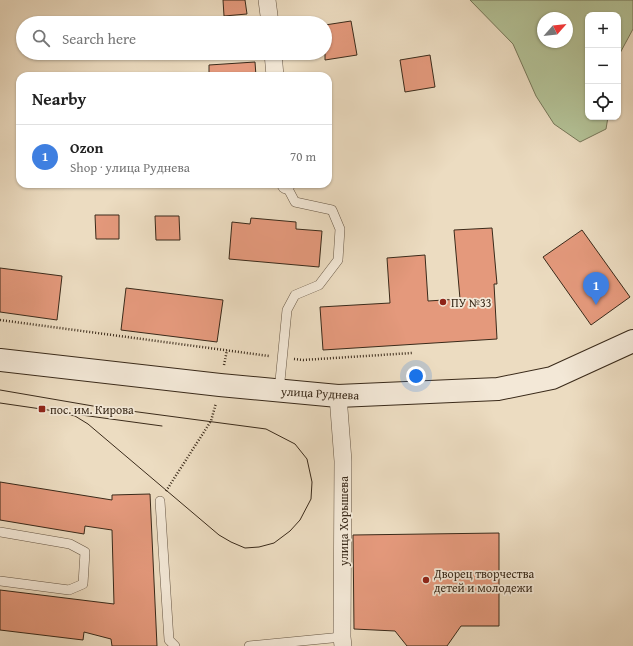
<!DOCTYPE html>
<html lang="en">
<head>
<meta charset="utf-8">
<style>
  body { margin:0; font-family:"Gentium Book Plus",serif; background:#f2f2f2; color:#222 }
  .controls { position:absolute; right:12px; top:12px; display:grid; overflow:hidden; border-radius:8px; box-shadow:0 1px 3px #0004 }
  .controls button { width:36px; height:36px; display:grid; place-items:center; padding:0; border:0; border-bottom:1px solid #e0e0e0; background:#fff; color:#222; font:20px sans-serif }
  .compass { position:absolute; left:537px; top:12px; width:36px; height:36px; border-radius:50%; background:#fff; box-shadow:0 1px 3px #0004; rotate:63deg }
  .you { position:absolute; left:416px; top:376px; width:14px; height:14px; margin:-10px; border:3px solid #fff; border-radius:50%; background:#1a73e8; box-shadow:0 0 0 6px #1a73e833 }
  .badge { display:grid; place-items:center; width:26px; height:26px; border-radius:50%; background:#0b8043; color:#fff; font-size:13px; font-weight:700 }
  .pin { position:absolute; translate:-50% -33px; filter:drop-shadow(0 1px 2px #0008) }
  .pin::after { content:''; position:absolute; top:21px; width:14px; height:12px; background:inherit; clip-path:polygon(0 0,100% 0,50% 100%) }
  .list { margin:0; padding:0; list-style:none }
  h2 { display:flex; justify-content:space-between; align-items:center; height:52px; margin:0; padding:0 16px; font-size:17px }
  h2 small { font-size:13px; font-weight:400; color:#767676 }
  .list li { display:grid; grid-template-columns:26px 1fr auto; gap:12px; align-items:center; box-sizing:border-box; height:64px; padding:0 16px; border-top:1px solid #e0e0e0 }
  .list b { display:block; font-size:15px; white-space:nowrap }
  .list p { margin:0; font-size:13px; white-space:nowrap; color:#767676 }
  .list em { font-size:13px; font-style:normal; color:#767676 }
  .icon { flex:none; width:22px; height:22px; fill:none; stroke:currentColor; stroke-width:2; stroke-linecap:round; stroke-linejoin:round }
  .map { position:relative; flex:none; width:633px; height:646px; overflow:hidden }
  .search { position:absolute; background:#fff; box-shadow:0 1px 3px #0004; left:16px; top:16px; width:316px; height:44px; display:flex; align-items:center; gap:10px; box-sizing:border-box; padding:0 14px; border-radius:22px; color:#767676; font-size:15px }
  .panel { position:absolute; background:#fff; box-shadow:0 1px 3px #0004; left:16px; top:72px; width:316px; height:116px; border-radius:12px }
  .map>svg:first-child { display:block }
  .green { fill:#b3c196; stroke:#767658; fill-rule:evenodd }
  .building { fill:#e4997c; stroke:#3a2a1a }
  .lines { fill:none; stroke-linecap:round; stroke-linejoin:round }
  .service-casing { stroke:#665644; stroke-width:10 }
  .minor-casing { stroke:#665644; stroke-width:18 }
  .secondary-casing { stroke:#3a2a1a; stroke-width:24 }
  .path { stroke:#3a2a1a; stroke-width:2.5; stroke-dasharray:1 2; stroke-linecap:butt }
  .service { stroke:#f3e8d7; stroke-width:9 }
  .minor { stroke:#f3e8d7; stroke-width:17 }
  .secondary { stroke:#f3e8d7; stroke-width:22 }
  .tram { stroke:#3a2a1a; stroke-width:1 }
  .poi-dot { fill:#8f2418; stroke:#f3e8d7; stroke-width:1.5 }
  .labels { text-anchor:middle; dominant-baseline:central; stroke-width:3.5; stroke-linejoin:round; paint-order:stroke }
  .poi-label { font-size:12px; fill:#3a2a1a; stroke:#f3e8d7; text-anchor:start }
  .street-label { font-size:12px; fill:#3a2a1a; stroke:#f3e8d7 }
</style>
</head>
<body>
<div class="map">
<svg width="633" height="646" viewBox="0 0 633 646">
  <rect width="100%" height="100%" fill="#ecdcc1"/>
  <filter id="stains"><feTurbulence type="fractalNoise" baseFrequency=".005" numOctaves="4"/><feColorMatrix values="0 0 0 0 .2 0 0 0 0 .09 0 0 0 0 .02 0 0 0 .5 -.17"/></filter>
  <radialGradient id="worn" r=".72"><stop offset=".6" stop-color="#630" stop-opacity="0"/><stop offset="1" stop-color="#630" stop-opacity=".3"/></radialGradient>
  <path class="green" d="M470,0H633V29L619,55L618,58V15H588V117H608L606,129L580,142L554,124L536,96L513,44ZM543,18H567V42H543Z"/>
  <path class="building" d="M223,0H245L247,14L224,16Z
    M351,21L357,55L325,60V25Z
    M430,55L435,87L405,92L400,60Z
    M255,62L256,76H209V65Z
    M95,215H119V239H96Z
    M155,216H179L180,240H156Z
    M251,218L296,222V229L322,231L319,267L229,259L232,222L250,224Z
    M492,228L497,284H494L497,339L323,350L320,307L390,303L387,258L425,255L428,301L460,299L454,230Z
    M582,230L630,297L591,325L543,257Z
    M0,268L62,276L57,320L0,312Z
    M126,288L223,300L217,342L121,330Z
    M0,482L112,500V495L150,494L157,646H112L111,639L84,632L83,640L0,630V590L114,604L112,530L85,526L84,534L0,520Z
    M499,533V626H461L447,646H407L395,631L354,629L353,535Z"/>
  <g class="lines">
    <defs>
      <path id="service" d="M279,391L287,310L295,295L319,285L338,260L340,229L332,210L295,202L286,185
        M160,501L169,640L175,646
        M0,532L70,544L85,552L83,584L69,590L0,581
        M249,646L342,637"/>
      <path id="minor" d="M267,0L270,23
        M273,53L275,76
        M286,184V185
        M338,396L343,461L342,637L343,646"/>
      <path id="secondary" d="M0,360L220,385L338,396L498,389L552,378L633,341"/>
    </defs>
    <use href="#service" class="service-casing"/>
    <use href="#minor" class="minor-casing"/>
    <use href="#secondary" class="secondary-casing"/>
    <path class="path" d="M0,320L269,356
      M294,359L303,360L412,353
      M224,365L227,350
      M166,491L211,421L216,403"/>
    <use href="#service" class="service"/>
    <use href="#minor" class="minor"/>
    <use href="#secondary" class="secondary"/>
    <path class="tram" d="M0,390L93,406L266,429L295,444L307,459L312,482L311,499L300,520L290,531L274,543L259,547L245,548L231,542L219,535L88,424L75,416L55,411L0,403
      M74,414L162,426"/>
  </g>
  <g class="poi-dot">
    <circle cx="443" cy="302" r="4"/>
    <rect x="38" y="405" width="8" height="8" rx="2"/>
    <circle cx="426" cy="580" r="4"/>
  </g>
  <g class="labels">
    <g class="poi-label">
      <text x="451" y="302">ПУ №33</text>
      <text x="50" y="409">пос. им. Кирова</text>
      <text x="434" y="573">Дворец творчества<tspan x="434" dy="14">детей и молодежи</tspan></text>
    </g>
    <g class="street-label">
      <text transform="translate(320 393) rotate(3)">улица Руднева</text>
      <text transform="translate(343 521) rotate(-90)">улица Хорышева</text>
    </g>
  </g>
  <rect width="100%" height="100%" filter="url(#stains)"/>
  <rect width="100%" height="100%" fill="url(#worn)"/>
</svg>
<div class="controls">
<button>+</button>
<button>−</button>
<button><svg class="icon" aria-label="locate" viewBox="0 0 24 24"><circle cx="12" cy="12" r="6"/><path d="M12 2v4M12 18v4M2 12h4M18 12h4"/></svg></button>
</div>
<svg class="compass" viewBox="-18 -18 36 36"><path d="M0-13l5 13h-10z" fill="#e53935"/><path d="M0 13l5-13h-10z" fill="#767676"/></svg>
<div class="you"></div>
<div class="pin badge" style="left:596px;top:305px;background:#3f7fe0">1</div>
<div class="search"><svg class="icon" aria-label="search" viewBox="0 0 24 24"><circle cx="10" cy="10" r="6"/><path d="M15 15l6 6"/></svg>Search here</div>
<section class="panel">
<h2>Nearby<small></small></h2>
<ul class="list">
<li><span class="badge" style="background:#3f7fe0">1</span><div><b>Ozon</b><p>Shop · улица Руднева</p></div><em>70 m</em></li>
</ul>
</section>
</div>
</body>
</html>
